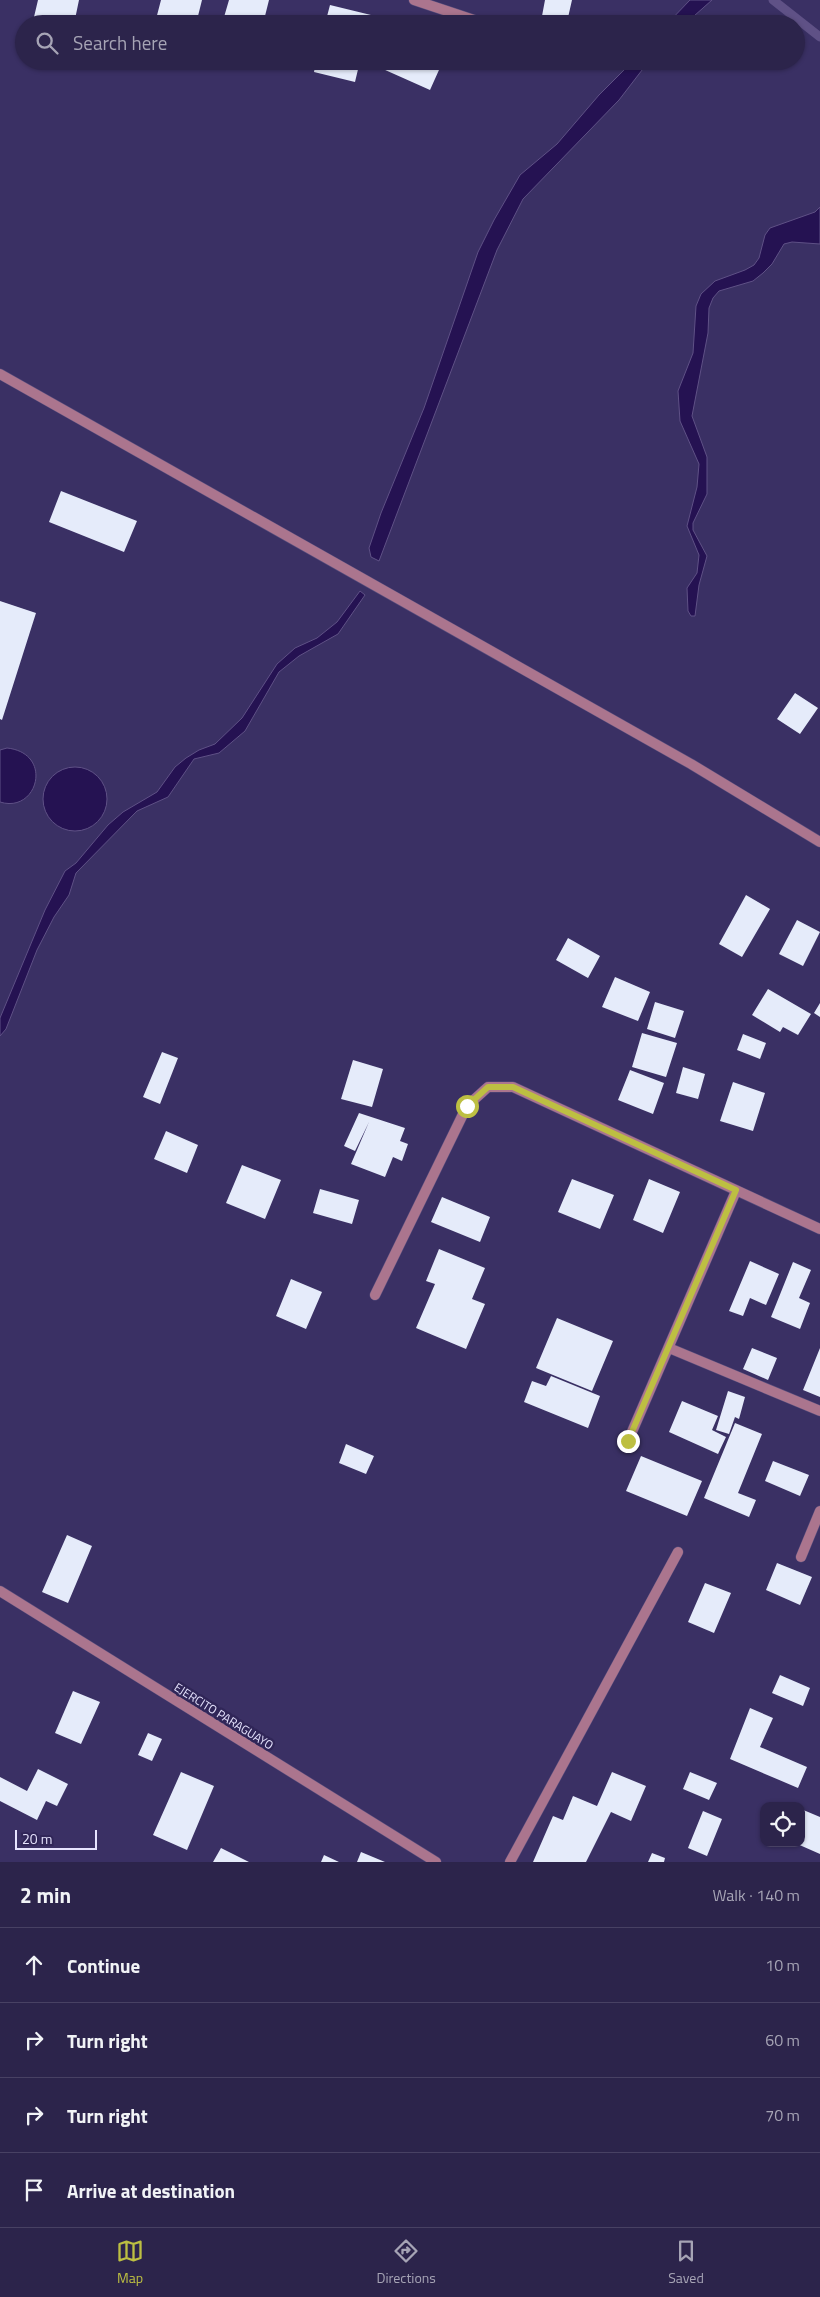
<!DOCTYPE html>
<html lang="en">
<head>
<meta charset="utf-8">
<style>
  body { margin:0; font-family:"Titillium Web",sans-serif; background:#342c52; color:#f1f3f6 }
  .controls { position:absolute; right:15px; bottom:15px; display:grid; overflow:hidden; border-radius:10px; box-shadow:0 1px 4px #0004 }
  .controls button { width:45px; height:45px; display:grid; place-items:center; padding:0; border:0; border-bottom:1px solid #484163; background:#2c244b; color:#f1f3f6; font:25px sans-serif }
  .scale { position:absolute; left:15px; bottom:12px; width:82px; box-sizing:border-box; padding-left:5px; border:2px solid #e6e4fe; border-top:0; font-size:14px; line-height:18px; white-space:nowrap; color:#e6e4fe; -webkit-text-stroke:4px #302658; paint-order:stroke }
  .stop { position:absolute; width:15px; height:15px; margin:-11px; border:4px solid #bdbf42; border-radius:50%; background:#fff }
  .stop.end { background:#bdbf42; border-color:#fff; box-shadow:0 1px 5px #0008 }
  .list { margin:0; padding:0; list-style:none }
  h2 { display:flex; justify-content:space-between; align-items:center; height:65px; margin:0; padding:0 20px; font-size:21px }
  h2 small { font-size:16px; font-weight:400; color:#a6a4b5 }
  .list li { display:grid; grid-template-columns:32px 1fr auto; gap:15px; align-items:center; box-sizing:border-box; height:75px; padding:0 20px; border-top:1px solid #484163 }
  .list b { display:block; font-size:19px; white-space:nowrap }
  .list em { font-size:16px; font-style:normal; color:#a6a4b5 }
  .icon { flex:none; width:28px; height:28px; fill:none; stroke:currentColor; stroke-width:2; stroke-linecap:round; stroke-linejoin:round }
  .map { position:relative; flex:none; width:820px; height:1862px; overflow:hidden }
  .search { position:absolute; background:#2c244b; box-shadow:0 1px 4px #0004; left:15px; right:15px; top:15px; height:55px; display:flex; align-items:center; gap:12px; box-sizing:border-box; padding:0 18px; border-radius:28px; color:#a6a4b5; font-size:19px }
  .sheet { height:365px; background:#2c244b }
  nav { display:flex; justify-content:space-around; align-items:center; box-sizing:border-box; height:70px; border-top:1px solid #484163; background:#2c244b; font-size:14px; color:#a6a4b5 }
  nav a { display:grid; justify-items:center; gap:2px }
  nav .on { color:#bdbf42 }
  .map>svg:first-child { display:block }
  .water { fill:#251252; stroke:#5f5186 }
  .lines { fill:none; stroke-linecap:round; stroke-linejoin:round }
  .stream { stroke:#5f5186; stroke-width:9 }
  .building { fill:#e5ebfa }
  .service-casing { stroke:#564d7d; stroke-width:11 }
  .minor-casing { stroke:#564d7d; stroke-width:11 }
  .tertiary-casing { stroke:#564d7d; stroke-width:11 }
  .service { stroke:#ab758e; stroke-width:10 }
  .minor { stroke:#ab758e; stroke-width:10 }
  .tertiary { stroke:#ab758e; stroke-width:10 }
  .route { stroke:#bdbf42; stroke-width:6 }
  .labels { text-anchor:middle; dominant-baseline:central; stroke-width:5; stroke-linejoin:round; paint-order:stroke }
  .street-label { font-size:12px; fill:#e6e4fe; stroke:#302658 }
</style>
</head>
<body>
<div class="map">
<svg width="820" height="1862" viewBox="0 0 820 1862">
  <rect width="100%" height="100%" fill="#3a3064"/>
  <path class="water" d="M690,0H712L685,24H667Z
    M633,61H649L619,100L523,199L497,250L379,561L371,557L369,548L381,513L424,408L478,252L494,220L520,175L557,144L599,95Z
    M820,207V244L792,242L784,244L772,264L763,273L753,281L719,291L713,298L709,308L708,333L692,416L707,457V494L693,523V530L707,556L699,585L695,616H691L688,611L687,588L697,573L699,555L687,526L697,487L699,464L680,421L678,391L693,353L696,306L701,294L715,281L745,270L754,265L759,258L765,235L770,228L815,212Z
    M360,591L365,595L338,634L299,656L279,672L245,731L219,753L194,759L168,797L137,811L76,873L69,895L54,917L37,950L6,1029L0,1036V1018L45,910L65,871L76,863L108,825L123,812L157,792L175,767L186,758L199,750L215,744L242,718L277,664L295,648L317,638L337,622Z
    M7,748C54,753 38,814 0,802V750Z
    M43 799a32 32 0 1 1 64 0a32 32 0 1 1-64 0Z"/>
  <g class="lines">
    <path class="stream" d="M773,0L820,37"/>
  </g>
  <path class="building" d="M38,0H79L74,24L34,17Z
    M161,0H202L196,24L155,23Z
    M229,0H269L263,24H222Z
    M545,0H572L567,22L542,16Z
    M330,5L371,15L369,24H325Z
    M316,61H360L355,82L314,72Z
    M365,61H443L430,90Z
    M61,491L137,521L124,552L49,522Z
    M0,601L36,613L2,720L0,719Z
    M795,693L818,708L800,734L777,719Z
    M746,895L770,909L742,957L719,944Z
    M797,920L820,932L803,966L779,954Z
    M568,938L600,956L588,978L556,960Z
    M615,977L650,992L638,1021L602,1007Z
    M768,989L811,1014L798,1035L783,1027L780,1032L752,1015Z
    M655,1002L684,1011L675,1038L647,1029Z
    M820,1003V1017L814,1013Z
    M642,1033L677,1043L666,1077L632,1067Z
    M743,1034L766,1043L760,1059L737,1050Z
    M162,1052L178,1058L160,1104L143,1097Z
    M353,1060L383,1069L372,1107L341,1099Z
    M683,1067L705,1074L698,1099L676,1093Z
    M630,1070L664,1083L653,1114L618,1100Z
    M733,1082L765,1093L753,1131L720,1121Z
    M359,1113L405,1128L400,1141L408,1144L402,1161L393,1157L385,1177L351,1164L369,1122L355,1151L344,1146Z
    M166,1131L198,1145L187,1173L154,1159Z
    M242,1165L281,1180L265,1219L226,1203Z
    M572,1179L614,1195L600,1229L558,1212Z
    M649,1179L680,1192L663,1233L633,1220Z
    M320,1189L359,1200L352,1224L313,1213Z
    M442,1197L490,1217L480,1242L431,1222Z
    M439,1249L485,1268L472,1299L485,1304L466,1349L416,1328L435,1284L426,1281Z
    M750,1261L779,1274L766,1305L750,1298L743,1316L729,1311Z
    M793,1262L811,1270L799,1298L810,1303L800,1329L771,1317Z
    M291,1279L322,1292L306,1329L276,1316Z
    M557,1318L613,1341L592,1391L536,1368Z
    M752,1348L777,1358L768,1380L743,1369Z
    M820,1348V1397L803,1390Z
    M551,1376L600,1396L588,1428L524,1402L532,1381L546,1386Z
    M728,1391L745,1397L739,1419L735,1417L729,1434L716,1430Z
    M682,1401L718,1416L712,1430L726,1437L718,1454L669,1432Z
    M735,1423L762,1434L738,1493L756,1500L749,1517L704,1498Z
    M346,1444L374,1456L366,1474L339,1463Z
    M641,1456L702,1481L687,1516L626,1491Z
    M773,1461L809,1475L800,1496L765,1481Z
    M67,1535L92,1546L68,1603L42,1592Z
    M777,1563L812,1577L800,1605L766,1590Z
    M705,1583L731,1593L714,1633L688,1622Z
    M780,1675L810,1688L803,1706L772,1693Z
    M73,1691L100,1702L81,1744L55,1733Z
    M750,1708L773,1718L760,1747L807,1767L798,1788L730,1759Z
    M148,1733L162,1739L152,1761L138,1755Z
    M38,1769L68,1784L57,1806L46,1801L37,1820L0,1801V1777L27,1791Z
    M181,1772L214,1786L187,1850L153,1835Z
    M612,1772L646,1786L631,1821L611,1812L586,1862H533L553,1816L563,1820L573,1796L597,1806Z
    M690,1772L717,1783L709,1800L683,1789Z
    M801,1809L820,1817V1854L795,1843H801Z
    M703,1811L722,1819L707,1856L688,1848Z
    M221,1848L249,1862H213Z
    M361,1852L385,1862H357Z
    M652,1853L665,1858L664,1862H648Z
    M324,1855L339,1862H321Z"/>
  <g class="lines">
    <defs>
      <path id="service" d="M0,374L691,764L820,842
        M801,1557L820,1511"/>
      <path id="minor" d="M414,0L486,24
        M375,1295L467,1106L488,1087H513L820,1229
        M669,1348L820,1411
        M628,1441L736,1191
        M510,1862L678,1552"/>
      <path id="tertiary" d="M0,1591L436,1862"/>
    </defs>
    <use href="#service" class="service-casing"/>
    <use href="#minor" class="minor-casing"/>
    <use href="#tertiary" class="tertiary-casing"/>
    <use href="#service" class="service"/>
    <use href="#minor" class="minor"/>
    <use href="#tertiary" class="tertiary"/>
  </g>
  <g class="lines">
    <path class="route" d="M467,1106L488,1087H513L736,1190L628,1441"/>
  </g>
  <g class="labels">
    <g class="street-label">
      <text transform="translate(224 1716) rotate(32)">EJERCITO PARAGUAYO</text>
    </g>
  </g>
</svg>
<div class="controls">
<button><svg class="icon" aria-label="locate" viewBox="0 0 24 24"><circle cx="12" cy="12" r="6"/><path d="M12 2v4M12 18v4M2 12h4M18 12h4"/></svg></button>
</div>
<div class="scale">20 m</div>
<div class="stop" style="left:467px;top:1106px"></div>
<div class="stop end" style="left:628px;top:1441px"></div>
<div class="search"><svg class="icon" aria-label="search" viewBox="0 0 24 24"><circle cx="10" cy="10" r="6"/><path d="M15 15l6 6"/></svg>Search here</div>
</div>
<section class="sheet">
<h2>2 min<small>Walk · 140 m</small></h2>
<ul class="list">
<li><svg class="icon" aria-label="ahead" viewBox="0 0 24 24"><path d="M12 20V5M6 11l6-6 6 6"/></svg><div><b>Continue</b></div><em>10 m</em></li>
<li><svg class="icon" aria-label="right" viewBox="0 0 24 24"><path d="M7 20v-9h11M14 6l5 5-5 5"/></svg><div><b>Turn right</b></div><em>60 m</em></li>
<li><svg class="icon" aria-label="right" viewBox="0 0 24 24"><path d="M7 20v-9h11M14 6l5 5-5 5"/></svg><div><b>Turn right</b></div><em>70 m</em></li>
<li><svg class="icon" aria-label="arrive" viewBox="0 0 24 24"><path d="M6 21V4h12l-3 4 3 4H6"/></svg><div><b>Arrive at destination</b></div></li>
</ul>
</section>
<nav>
<a class="on"><svg class="icon" aria-label="map" viewBox="0 0 24 24"><path d="M3 6l6-2 6 2 6-2v14l-6 2-6-2-6 2zM9 4v14M15 6v14"/></svg>Map</a>
<a><svg class="icon" aria-label="directions" viewBox="0 0 24 24"><path d="M12 3l9 9-9 9-9-9zM9 14v-3h6M13 9l2 2-2 2"/></svg>Directions</a>
<a><svg class="icon" aria-label="saved" viewBox="0 0 24 24"><path d="M7 4h10v16l-5-4-5 4z"/></svg>Saved</a>
</nav>
</body>
</html>
